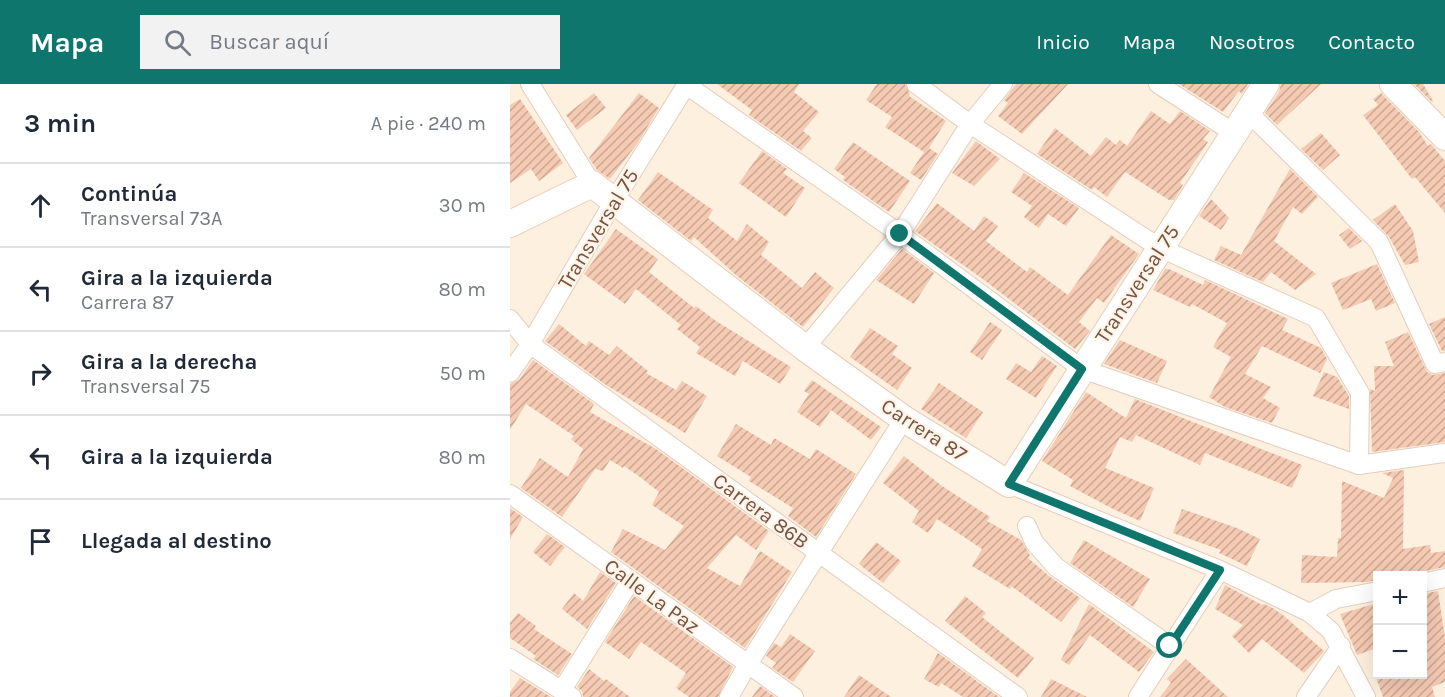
<!DOCTYPE html>
<html lang="es">
<head>
<meta charset="utf-8">
<style>
  body { margin:0; font-family:Karla,sans-serif; background:#f2f2f3; color:#1f2937 }
  .controls { position:absolute; right:18px; bottom:18px; display:grid; overflow:hidden; border-radius:0px; box-shadow:0 6px 24px #0002 }
  .controls button { width:54px; height:54px; display:grid; place-items:center; padding:0; border:0; border-bottom:2px solid #e0e1e3; background:#fff; color:#1f2937; font:30px sans-serif }
  .stop { position:absolute; width:18px; height:18px; margin:-14px; border:4px solid #0f766e; border-radius:50%; background:#fff }
  .stop.end { background:#0f766e; border-color:#fff; box-shadow:0 2px 6px #0008 }
  .list { margin:0; padding:0; list-style:none }
  h2 { display:flex; justify-content:space-between; align-items:center; height:78px; margin:0; padding:0 24px; font-size:26px }
  h2 small { font-size:20px; font-weight:400; color:#747a83 }
  .list li { display:grid; grid-template-columns:39px 1fr auto; gap:18px; align-items:center; box-sizing:border-box; height:84px; padding:0 24px; border-top:2px solid #e0e1e3 }
  .list b { display:block; font-size:22px; white-space:nowrap }
  .list p { margin:0; font-size:20px; white-space:nowrap; color:#747a83 }
  .list em { font-size:20px; font-style:normal; color:#747a83 }
  .icon { flex:none; width:33px; height:33px; fill:none; stroke:currentColor; stroke-width:2; stroke-linecap:round; stroke-linejoin:round }
  .map { position:relative; flex:none; width:935px; height:613px; overflow:hidden }
  header { display:flex; align-items:center; gap:36px; box-sizing:border-box; height:84px; padding:0 30px; background:#0f766e; color:#fff }
  header strong { font-size:28px }
  nav { display:flex; gap:33px; margin-inline-start:auto; font-size:21px }
  .search { width:420px; height:54px; background:#f2f2f3; display:flex; align-items:center; gap:15px; box-sizing:border-box; padding:0 21px; border-radius:0px; color:#747a83; font-size:22px }
  main { display:flex }
  aside { flex:1; background:#fff }
  .map>svg:first-child { display:block }
  .building { fill:url(#building-hatch) }
  .lines { fill:none; stroke-linecap:round; stroke-linejoin:round }
  .street-casing { stroke:#e4cdbd; stroke-width:20 }
  .secondary-casing { stroke:#e9cdb9; stroke-width:28 }
  .street { stroke:#fff; stroke-width:18 }
  .secondary { stroke:#fff; stroke-width:26 }
  .route { stroke:#0f766e; stroke-width:8 }
  .labels { text-anchor:middle; dominant-baseline:central; stroke-width:4.5; stroke-linejoin:round; paint-order:stroke }
  .street-label { font-size:21px; fill:#755345; stroke:#fff4e5 }
</style>
</head>
<body>
<header>
<strong>Mapa</strong>
<div class="search"><svg class="icon" aria-label="search" viewBox="0 0 24 24"><circle cx="10" cy="10" r="6"/><path d="M15 15l6 6"/></svg>Buscar aquí</div>
<nav><a>Inicio</a><a>Mapa</a><a>Nosotros</a><a>Contacto</a></nav>
</header>
<main>
<aside>
<h2>3 min<small>A pie · 240 m</small></h2>
<ul class="list">
<li><svg class="icon" aria-label="ahead" viewBox="0 0 24 24"><path d="M12 20V5M6 11l6-6 6 6"/></svg><div><b>Continúa</b><p>Transversal 73A</p></div><em>30 m</em></li>
<li><svg class="icon" aria-label="left" viewBox="0 0 24 24"><path d="M17 20v-9H6M10 6l-5 5 5 5"/></svg><div><b>Gira a la izquierda</b><p>Carrera 87</p></div><em>80 m</em></li>
<li><svg class="icon" aria-label="right" viewBox="0 0 24 24"><path d="M7 20v-9h11M14 6l5 5-5 5"/></svg><div><b>Gira a la derecha</b><p>Transversal 75</p></div><em>50 m</em></li>
<li><svg class="icon" aria-label="left" viewBox="0 0 24 24"><path d="M17 20v-9H6M10 6l-5 5 5 5"/></svg><div><b>Gira a la izquierda</b></div><em>80 m</em></li>
<li><svg class="icon" aria-label="arrive" viewBox="0 0 24 24"><path d="M6 21V4h12l-3 4 3 4H6"/></svg><div><b>Llegada al destino</b></div></li>
</ul>
</aside>
<div class="map">
<svg width="935" height="613" viewBox="0 0 935 613">
  <defs>
    <pattern id="building-hatch" width="6" height="6" patternUnits="userSpaceOnUse" patternTransform="scale(1.5)"><rect width="6" height="6" fill="#f5cab3"/><path d="M-1 1l2-2M0 6l6-6M5 7l2-2" fill="none" stroke="#cba793"/></pattern>
  </defs>
  <rect width="100%" height="100%" fill="#fef0de"/>
  <path class="building" d="M207,0H289L284,8L309,28L293,47L302,54L291,67L239,31L242,26Z
    M367,0H395L400,10L399,12L436,37L419,64L428,70L411,96L400,89L414,68L375,43L382,33L356,16Z
    M506,0H558L512,50L488,32L498,19L494,16Z
    M669,0H738L732,10L729,7L713,28Z
    M771,0H811L767,41L755,29L769,8Z
    M904,0H913L923,17L922,18Z
    M84,9L96,24L67,46L56,31Z
    M129,9L149,24L127,60L100,95L87,86L79,74Z
    M871,9L909,48L918,62L921,60L935,77V129L905,93L902,95L853,31L868,21L863,15Z
    M10,15L53,79L29,97L21,85L0,99V21Z
    M641,27L660,40L670,27L700,47L693,55L698,58L670,99L673,101L664,116H659L615,88L597,113L584,103L582,106L527,70L545,44L581,72L596,53L606,61L610,56L617,62Z
    M811,49L830,71L813,86L791,65Z
    M466,57L490,75L464,102L442,89Z
    M343,58L400,97L379,128L333,96L335,93L324,85Z
    M252,67L277,85L273,89L295,104L276,133L229,99Z
    M780,85L808,113L792,130L783,123L764,157L806,190L785,206L761,188L753,198L704,176L711,162L731,171Z
    M148,88L203,126L198,134L227,157L237,140L259,158L251,171L292,204L305,188L324,204L293,243L227,192L184,153L181,157L128,116Z
    M514,89L569,124L556,142L538,130L529,144L514,133L522,122L501,108Z
    M701,115L719,134L711,146L689,132Z
    M427,119L464,147L474,132L488,142L476,157L517,188L520,183L558,211L601,151L629,170L594,219L587,214L569,238L580,247L565,265L470,193L405,147Z
    M885,120L903,147L909,178L895,181L879,153L863,136Z
    M839,144L852,157L840,165L829,151Z
    M106,145L148,175L139,188L184,224L186,222L206,237L281,283L270,300L233,277L225,292L186,269L190,263L167,245L171,241L126,205L115,220L74,190Z
    M392,165L424,189L404,220L366,196Z
    M867,180L885,219L866,227L861,215L833,226L821,199Z
    M655,185H659L693,201L695,196L778,235L772,246L811,264L817,275L810,289L752,262L735,290L761,303L753,314L770,324L762,339L715,323L699,313L721,273L703,263L717,239L682,220L680,223L643,206Z
    M935,233V267H932L919,240Z
    M480,238L492,246L472,276L460,268Z
    M49,240L76,262L79,257L99,271L107,262L138,287L136,289L166,306L172,297L197,312L175,349L93,299L35,257Z
    M360,244L388,262L382,270L402,284L387,306L340,273Z
    M898,248L917,288L923,291L935,289V358L862,368L860,305L865,307L864,282H884L875,258Z
    M610,256L657,277L647,299L594,280Z
    M532,272L547,282L526,314L496,295L506,279L521,288Z
    M23,276L84,320L80,328L146,365L259,447L246,466L226,451L197,484L230,502L250,467L282,488L235,564L101,468L113,445L155,466L174,442L142,421L149,408L130,393L114,382L113,384L100,376L93,387L85,385L52,433L11,404L30,374L58,393L73,365L61,355L64,352L16,320L0,346V300L9,296Z
    M814,288L827,293L839,312V325L803,312Z
    M302,296L371,343L361,356L321,326L310,343L287,328L299,310L294,307Z
    M429,299L473,328L456,354L411,325Z
    M576,308L616,334L625,315L792,381L782,404L695,369L690,381L626,351L622,358L610,353L595,384L644,404L630,437L603,425L560,402L563,396L532,377Z
    M226,340L261,361L264,354L300,375L306,365L346,390L306,453L278,432L283,424L239,397L241,393L207,372Z
    M394,372L432,402L480,433L477,437L511,456L520,471L518,474L539,492L570,514L551,538L501,502L500,505L462,482L472,465L427,435L418,449L402,438L409,427L373,399Z
    M894,386L893,465L920,461L921,469L935,467V483L910,488L904,492H867V496L857,498L791,499L792,471L827,473L828,454H831L832,397L874,414L883,394L872,389Z
    M0,424L13,433L0,455Z
    M672,425L727,444L750,455L737,482L709,469L711,466L663,449Z
    M37,450L55,463L40,482L23,468Z
    M574,456L640,495L623,523L560,479Z
    M366,458L391,477L373,499L349,480Z
    M90,488L106,499L77,545L52,525L64,509L73,517Z
    M715,501L752,521L754,520L761,523L773,531L814,567L811,571L794,589L752,555L739,569L722,552L733,541L705,525Z
    M928,507L935,554V598L922,603L925,613H873L865,591H912V510Z
    M124,512L223,583L208,613H179L166,604L176,589L131,558L119,575L95,558Z
    M455,512L476,529L472,533L524,574L508,594L435,537Z
    M867,519V564L847,571L830,530Z
    M579,520L644,568L629,588L580,551L559,581L551,576Z
    M8,529L26,542L24,545L62,570L48,591L23,575L26,572L0,554V539Z
    M280,550L305,567L283,598L262,584L266,579L256,572L264,559L271,563Z
    M428,569L489,613H453L431,599L429,603L414,595Z
    M676,575L718,613H650L661,599L657,595Z
    M79,585L94,597L96,595L120,613H73L72,607L67,603Z
    M349,591L381,613H334Z
    M10,594L41,613H0V608Z
    M541,595L577,613H531Z
    M250,602L265,613H242Z"/>
  <g class="lines">
    <defs>
      <path id="street" d="M20,0L82,100
        M175,0L390,150L572,285L849,381L935,369
        M406,0L460,40L650,164L806,234L850,309L849,381
        M648,0L724,49
        M738,28L869,158L925,280L935,278
        M0,235L20,260L508,613
        M295,264L390,150L460,40L493,0
        M0,289L20,260L104,117L177,0
        M499,400L710,486L800,529L821,547L856,613
        M0,410L284,613
        M517,442L524,458L546,483L660,562
        M912,499L935,494
        M800,529L826,515L868,507
        M0,574L62,613
        M52,606L121,496
        M219,613L238,580L394,335
        M628,613L710,486
        M796,613L831,562"/>
      <path id="secondary" d="M883,0L935,53
        M0,140L82,100L295,264L394,335L499,400L756,0"/>
    </defs>
    <use href="#street" class="street-casing"/>
    <use href="#secondary" class="secondary-casing"/>
    <use href="#street" class="street"/>
    <use href="#secondary" class="secondary"/>
  </g>
  <g class="lines">
    <path class="route" d="M390,150L572,285L499,400L710,486L660,562"/>
  </g>
  <g class="labels">
    <g class="street-label">
      <text transform="translate(88 145) rotate(-59)">Transversal 75</text>
      <text transform="translate(627 200) rotate(-57)">Transversal 75</text>
      <text transform="translate(414 346) rotate(33)">Carrera 87</text>
      <text transform="translate(251 427) rotate(36)">Carrera 86B</text>
      <text transform="translate(142 512) rotate(36)">Calle La Paz</text>
    </g>
  </g>
</svg>
<div class="controls">
<button>+</button>
<button>−</button>
</div>
<div class="stop" style="left:660px;top:562px"></div>
<div class="stop end" style="left:390px;top:150px"></div>
</div>
</main>
</body>
</html>
